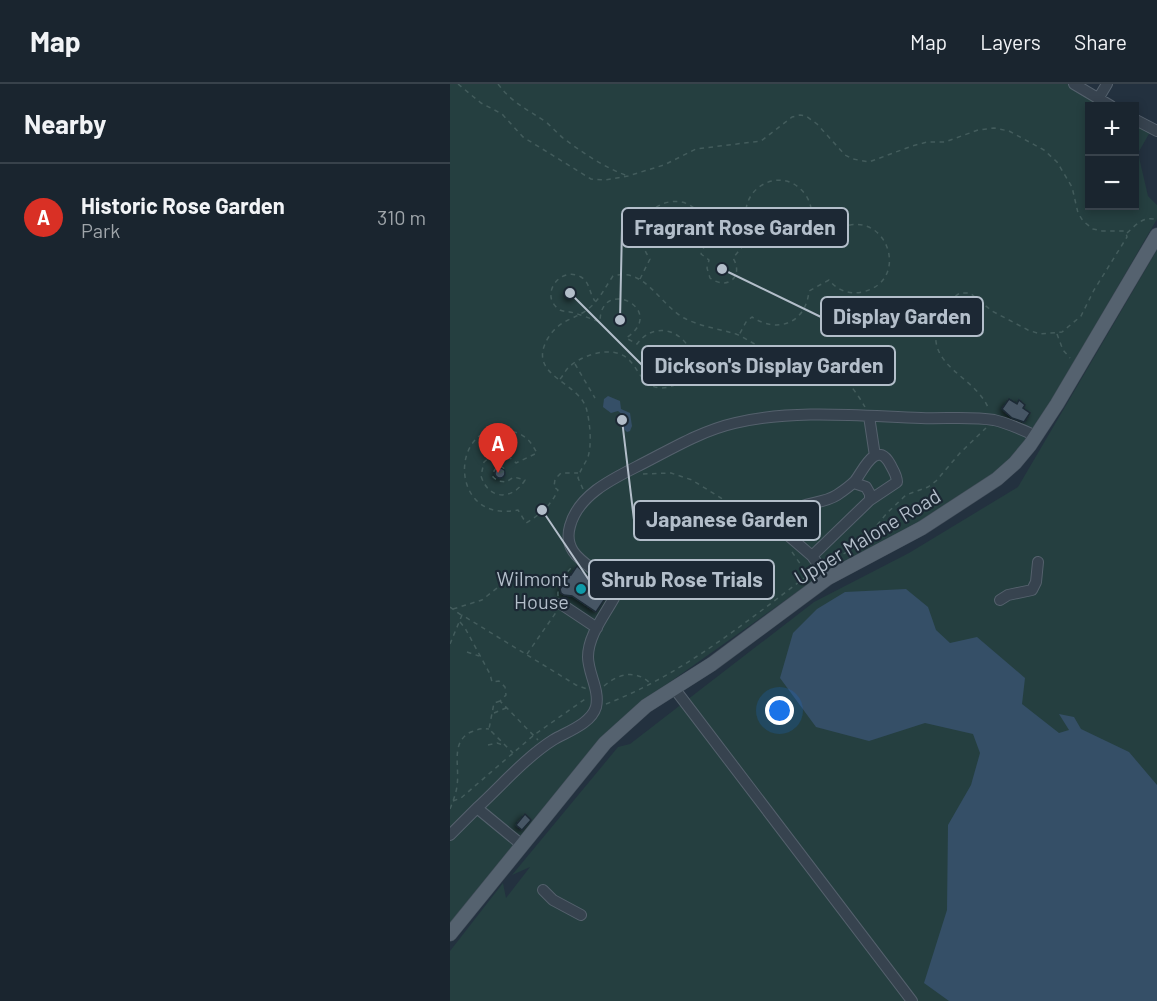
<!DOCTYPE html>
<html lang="en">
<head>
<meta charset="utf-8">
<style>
  body { margin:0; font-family:Barlow,sans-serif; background:#27313b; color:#f1f3f6 }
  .controls { position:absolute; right:18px; top:18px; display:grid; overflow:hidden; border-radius:0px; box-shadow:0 3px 9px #0003 }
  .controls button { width:54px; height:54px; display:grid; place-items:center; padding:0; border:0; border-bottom:2px solid #38424b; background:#1a252f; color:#f1f3f6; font:30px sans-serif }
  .you { position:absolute; left:330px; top:627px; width:21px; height:21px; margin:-15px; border:4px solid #fff; border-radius:50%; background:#1a73e8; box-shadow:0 0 0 9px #1a73e833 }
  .badge { display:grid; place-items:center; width:39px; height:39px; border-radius:50%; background:#d93025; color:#fff; font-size:20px; font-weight:700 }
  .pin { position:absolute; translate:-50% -50px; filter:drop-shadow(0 2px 3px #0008) }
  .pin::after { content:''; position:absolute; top:32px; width:21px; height:18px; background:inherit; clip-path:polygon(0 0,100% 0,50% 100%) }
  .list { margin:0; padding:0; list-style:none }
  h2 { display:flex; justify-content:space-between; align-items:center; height:78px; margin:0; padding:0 24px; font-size:26px }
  h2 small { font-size:20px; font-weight:400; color:#9fa5aa }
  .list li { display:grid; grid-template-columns:39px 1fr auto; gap:18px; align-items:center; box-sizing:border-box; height:108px; padding:0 24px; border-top:2px solid #38424b }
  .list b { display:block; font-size:22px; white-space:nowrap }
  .list p { margin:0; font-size:20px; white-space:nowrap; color:#9fa5aa }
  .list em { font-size:20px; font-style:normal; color:#9fa5aa }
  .map { position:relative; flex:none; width:707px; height:917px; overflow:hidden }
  header { display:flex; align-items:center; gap:36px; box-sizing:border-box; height:84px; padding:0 30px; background:#1a252f; border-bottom:2px solid #38424b }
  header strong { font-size:28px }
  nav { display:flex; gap:33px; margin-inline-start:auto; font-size:21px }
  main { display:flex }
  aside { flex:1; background:#1a252f }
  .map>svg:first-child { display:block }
  .green { fill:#253f40 }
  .water { fill:#354f67 }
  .building { fill:#465765; stroke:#1e2a36; stroke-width:1.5; filter:url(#shadow) }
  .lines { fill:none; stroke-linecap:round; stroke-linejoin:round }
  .minor-casing { stroke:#55616d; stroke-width:12 }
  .major-casing { stroke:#404c58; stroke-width:15 }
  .path { stroke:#435c5c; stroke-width:1.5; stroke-dasharray:4.5 4.5; stroke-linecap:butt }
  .minor { stroke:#37434f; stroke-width:10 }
  .major { stroke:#55626f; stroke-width:14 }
  .culture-dot { fill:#0f9aa8; stroke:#1c2834; stroke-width:2 }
  .labels { text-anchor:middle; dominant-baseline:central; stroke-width:4.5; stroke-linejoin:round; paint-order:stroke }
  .street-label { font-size:20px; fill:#b3beca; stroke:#1c2834 }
  .poi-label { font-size:20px; fill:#b3beca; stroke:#1c2834; text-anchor:end }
  .leader { fill:none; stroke:#b3beca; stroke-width:2 }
  .callout-dot { fill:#b3beca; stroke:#1c2834; stroke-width:2 }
  .callout { fill:#1c2834; stroke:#b3beca; stroke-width:2 }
  .callout-label { font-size:21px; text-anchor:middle; font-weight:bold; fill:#b3beca }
</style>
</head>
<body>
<header>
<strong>Map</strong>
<nav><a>Map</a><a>Layers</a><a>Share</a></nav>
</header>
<main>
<aside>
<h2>Nearby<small></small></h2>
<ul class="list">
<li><span class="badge">A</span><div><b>Historic Rose Garden</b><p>Park</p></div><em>310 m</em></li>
</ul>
</aside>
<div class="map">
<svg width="707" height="917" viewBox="0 0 707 917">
  <defs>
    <filter id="shadow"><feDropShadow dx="-2.5" dy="2.5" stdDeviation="3" flood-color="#0009"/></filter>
  </defs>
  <rect width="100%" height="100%" fill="#23313f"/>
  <path class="green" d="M0,0H619L652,22H640V122H684L685,41L700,48L688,69L698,112L707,121V135L577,359L543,391L469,439L374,489L193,617L0,849Z
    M707,166V917H0V867L53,799L56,814L80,783L62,791L168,663L180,660L364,518L459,469L568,403Z"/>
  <path class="water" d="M158,312L170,317L171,325L180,329L182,342L180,347L177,348L171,342L173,331L168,327L161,329L153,323L154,315Z
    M456,505L478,523L486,546L500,559L527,553L575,594L572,620L609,649L619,646L609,630L624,633L631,645L679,668L707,701V917H499L474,899L497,826L498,741L521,701L530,669L523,650L475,639L419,657L366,643L330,594L343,549L367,525L395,508Z"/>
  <path class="building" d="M116.5 210a4.5 4.5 0 1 1 9 0a4.5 4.5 0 1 1-9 0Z
    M559,315L567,320L569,316L575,321L573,324L580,329L574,338L562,334L552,325Z
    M45 389a5 5 0 1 1 10 0a5 5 0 1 1-10 0Z
    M127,482L154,507L156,513L146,528L122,512L114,511L111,509L110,505L116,497L117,492L121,491Z
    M75,730L81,736L72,746L66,741Z"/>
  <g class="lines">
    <defs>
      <path id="minor" d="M624,0L661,22
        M648,15L657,0
        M684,35L707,47
        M419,332L425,372
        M404,399L416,403L420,410V416
        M362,472L420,416L447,398C447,391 443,386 440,380C426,355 413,387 405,397C400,402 393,407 387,411C367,424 336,414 333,447L362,472L378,494
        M550,516L558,511L582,506L586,498L588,478
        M111,520L147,544
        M224,604L462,917
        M27,724C50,703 76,673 103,656C116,648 141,640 146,623C150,606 138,589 138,573C138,552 154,532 164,514C162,483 109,481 120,442C128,412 160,396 186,383C218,367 250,347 285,339C344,325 411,332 471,334C494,335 521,332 544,336C558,339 573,346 586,352
        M0,751L27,724L72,761
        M93,806L103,816L131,831"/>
      <path id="major" d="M0,850L155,659L196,622L262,580L378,494L472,444L547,395L565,379L580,361L607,320L707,151"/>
    </defs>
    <use href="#minor" class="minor-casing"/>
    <use href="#major" class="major-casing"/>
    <path class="path" d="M8,0L31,19L52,30L73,53L141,95L155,96L178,92L214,81L246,65L311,57L342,33L350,31L356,32L367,40L395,71L403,75L419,78L462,62L477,58H495L528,46L544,44L559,47L594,66L607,78L622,103L628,129L633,137L643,145L652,147H673L676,149L677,153L644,206L631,232L612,248L590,250L578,246L542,227L520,209H510C499,216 492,227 488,239C474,283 527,292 539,326
      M48,0C62,19 77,25 96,38C102,43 107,49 113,54C133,69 155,84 178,92
      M677,149C686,141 694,131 707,136
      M190,195L200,175C168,129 232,96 252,134C259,145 257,158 251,170L259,176L257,184L260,194C278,207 294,192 283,174L303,150C277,113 328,75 355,110C362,120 363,130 359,141L366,147L374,162C377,153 384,147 393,143C438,126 461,198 412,208C399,211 387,206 379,196L359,207C356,239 328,250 302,233L296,238L289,251
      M607,250L613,266L620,274
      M125,280L145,314
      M110,295C113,292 115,287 118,284C131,271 161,261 177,274C189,284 191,302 210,304C217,304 225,302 231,297C264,271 215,223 187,260L176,254C219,226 150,191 150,238C141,235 132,231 124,229C119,227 115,228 110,226C88,212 110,181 131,193C140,198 139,209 145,217
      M50,389L56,386L52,383H47L44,387L43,393L48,397L56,398L64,393L75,396C63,416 39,417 31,392L34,378C46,368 55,368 66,379L87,369C84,364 81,358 76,354C69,348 59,346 50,346C0,344 0,440 68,426L76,439C91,430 101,421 108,406L104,403L105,395L111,389H128
      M193,390L221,389L242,396L271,414L297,436L325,452
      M133,405L128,394C130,386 135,380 138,373C142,360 140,340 137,327C131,297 75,293 98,254C109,237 119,237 134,228C148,219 154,205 163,192C195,183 209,220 234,234C249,242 269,245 286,250C298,255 307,263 319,266C328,267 338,266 347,267C378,273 400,297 415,323
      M342,468L358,491
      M378,479L412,459L437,429L456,411L478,403L486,397L510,369L536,344
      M108,512C107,499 115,490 124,481
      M0,523L11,531
      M3,525L32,516L52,500
      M10,538L15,544L40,590L42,598L49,597L55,603L56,611L50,617L88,656
      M0,560L12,531L126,601L137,605
      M17,568L29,572
      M77,570L107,527
      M154,602C168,590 185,585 200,599
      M50,617L44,619L39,645L63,669
      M156,620C232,591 297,537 361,489
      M44,629L56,624
      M38,661L47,659L56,662
      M3,717L11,714L84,651L138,613
      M0,725C3,717 6,710 7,702C10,682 0,658 21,648C29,645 31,644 39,645"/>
    <use href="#minor" class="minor"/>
    <use href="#major" class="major"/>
  </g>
  <circle class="culture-dot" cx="131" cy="505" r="6"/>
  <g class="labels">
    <g class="street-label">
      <text transform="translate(417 452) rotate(-31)">Upper Malone Road</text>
    </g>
    <g class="poi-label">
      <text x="119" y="494">Wilmont<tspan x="119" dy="23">House</tspan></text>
    </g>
  </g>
  <path class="leader" d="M170 236L172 144M272 185L371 233M120 209L192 281M172 336L184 436M92 426L139 496"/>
  <g class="callout-dot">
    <circle cx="170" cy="236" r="6"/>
    <circle cx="272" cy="185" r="6"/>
    <circle cx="120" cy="209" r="6"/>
    <circle cx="172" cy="336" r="6"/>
    <circle cx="92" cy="426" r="6"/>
  </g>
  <g class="callout">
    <rect x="172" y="124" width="226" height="39" rx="6"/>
    <rect x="371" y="213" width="162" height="39" rx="6"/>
    <rect x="192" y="262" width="253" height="39" rx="6"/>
    <rect x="184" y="417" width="186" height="39" rx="6"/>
    <rect x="139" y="476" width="185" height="39" rx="6"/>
  </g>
  <g class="callout-label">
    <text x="285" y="151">Fragrant Rose Garden</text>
    <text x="452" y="240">Display Garden</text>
    <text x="319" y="289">Dickson's Display Garden</text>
    <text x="277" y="443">Japanese Garden</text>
    <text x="232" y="503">Shrub Rose Trials</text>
  </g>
</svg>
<div class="controls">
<button>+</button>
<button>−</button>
</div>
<div class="you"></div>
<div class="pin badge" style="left:48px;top:389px">A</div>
</div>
</main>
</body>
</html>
